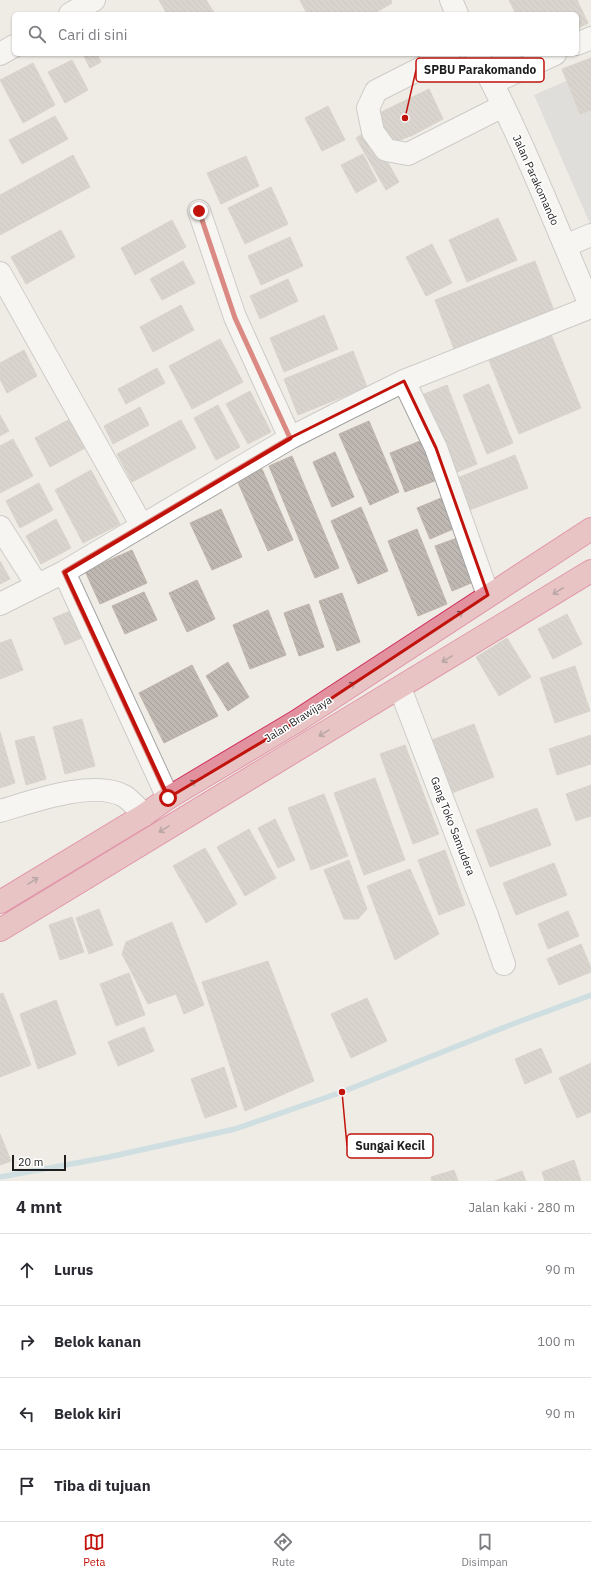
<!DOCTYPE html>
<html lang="id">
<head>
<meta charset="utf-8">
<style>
  body { margin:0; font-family:"IBM Plex Sans",sans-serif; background:#f2f2f3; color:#2b2b33 }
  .scale { position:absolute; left:12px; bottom:10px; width:54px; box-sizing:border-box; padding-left:4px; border:2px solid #1f1f1f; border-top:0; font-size:11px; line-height:14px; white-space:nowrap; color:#1f1f1f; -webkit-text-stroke:3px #fff; paint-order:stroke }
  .stop { position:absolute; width:12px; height:12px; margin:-9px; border:3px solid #c1120c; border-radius:50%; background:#fff }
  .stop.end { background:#c1120c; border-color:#fff; box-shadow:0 1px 4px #0008 }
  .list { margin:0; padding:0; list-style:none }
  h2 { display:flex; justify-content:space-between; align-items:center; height:52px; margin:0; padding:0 16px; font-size:17px }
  h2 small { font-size:13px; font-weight:400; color:#7c7c81 }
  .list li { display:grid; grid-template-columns:26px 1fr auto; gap:12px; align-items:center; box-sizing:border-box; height:72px; padding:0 16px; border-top:1px solid #e1e1e2 }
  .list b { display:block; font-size:15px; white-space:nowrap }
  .list em { font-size:13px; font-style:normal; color:#7c7c81 }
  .icon { flex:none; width:22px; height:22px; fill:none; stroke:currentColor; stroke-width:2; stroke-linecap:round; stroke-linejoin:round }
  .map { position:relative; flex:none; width:591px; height:1181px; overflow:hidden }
  .search { position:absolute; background:#fff; box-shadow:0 1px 3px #0004; left:12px; right:12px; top:12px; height:44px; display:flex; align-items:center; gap:10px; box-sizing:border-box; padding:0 14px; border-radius:6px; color:#7c7c81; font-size:15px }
  .sheet { height:340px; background:#fff }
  nav { display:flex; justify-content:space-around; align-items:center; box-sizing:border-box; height:56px; border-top:1px solid #e1e1e2; background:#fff; font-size:11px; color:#7c7c81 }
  nav a { display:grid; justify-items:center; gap:2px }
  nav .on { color:#c1120c }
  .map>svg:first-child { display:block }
  .religious { fill:#cdcdcd }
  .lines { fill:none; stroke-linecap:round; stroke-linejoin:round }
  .stream { stroke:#a9cdda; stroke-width:5.5 }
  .building { fill:url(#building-back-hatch); stroke:#c0b4a9 }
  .minor-casing { stroke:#a3a3a3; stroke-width:24 }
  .highway-casing { stroke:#d02f61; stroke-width:24 }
  .minor { stroke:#fff; stroke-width:22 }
  .highway { stroke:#e1929e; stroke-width:22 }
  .oneway { stroke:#765358 }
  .route { stroke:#c1120c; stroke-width:5 }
  .marked { fill:none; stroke:#c1120c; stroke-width:3; stroke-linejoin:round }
  .labels { text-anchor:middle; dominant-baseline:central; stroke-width:3; stroke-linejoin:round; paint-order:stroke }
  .street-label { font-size:11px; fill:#1f1f1f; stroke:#fff }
  .leader { fill:none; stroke:#c1120c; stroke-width:1.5 }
  .callout-dot { fill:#c1120c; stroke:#fff; stroke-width:1.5 }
  .callout { fill:#fff; stroke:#c1120c; stroke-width:1.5 }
  .callout-label { font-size:12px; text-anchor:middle; font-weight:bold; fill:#1f1f1f }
</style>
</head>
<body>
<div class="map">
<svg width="591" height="1181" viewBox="0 0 591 1181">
  <defs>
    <pattern id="building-back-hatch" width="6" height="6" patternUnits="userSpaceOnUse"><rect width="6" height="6" fill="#bfb8b2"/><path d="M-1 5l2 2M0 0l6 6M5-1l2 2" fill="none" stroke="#a49e99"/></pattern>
  </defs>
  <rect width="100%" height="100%" fill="#efece5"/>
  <path class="religious" d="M591,70V226L534,95Z"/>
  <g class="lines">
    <path class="stream" d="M0,1177L109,1157L235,1129L342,1092L510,1025L591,995"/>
  </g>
  <path class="building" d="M159,0H206L215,14H167Z
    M300,0H391L392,3L373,14H307Z
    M509,0H577L588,23L577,29V14H516Z
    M83,54H97L101,62L90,68Z
    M591,58V110L580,114L562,69Z
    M72,60L88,90L65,103L48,72Z
    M33,63L55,105L23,123L0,80Z
    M429,89L443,119L413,135L387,145L373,116Z
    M328,106L345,140L322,151L305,118Z
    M55,116L68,139L22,164L9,140Z
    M369,130L399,182L386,190L356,138Z
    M363,154L377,181L356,193L341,165Z
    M73,155L90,187L0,235V195Z
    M246,156L259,186L221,204L207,173Z
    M271,187L288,224L245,244L228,208Z
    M498,218L517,260L467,282L449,240Z
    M172,220L186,247L135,275L121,248Z
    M61,230L75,257L26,284L11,257Z
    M290,237L303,266L261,285L248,256Z
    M432,244L452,283L426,296L406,257Z
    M183,261L195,283L162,300L150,279Z
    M535,261L556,316L456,354L435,300Z
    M288,279L298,301L260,319L250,296Z
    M181,305L194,330L153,352L140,327Z
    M324,315L338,349L284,372L270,338Z
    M550,332L581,408L519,434L488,358Z
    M220,339L243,382L192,409L169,366Z
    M24,350L37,376L7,393L0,379V363Z
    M353,351L367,387L298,415L284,379Z
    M157,368L165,383L126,404L118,389Z
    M489,384L513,443L487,454L463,395Z
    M447,385L477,464L450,475L419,396Z
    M250,391L271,432L248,444L226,404Z
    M218,405L240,447L216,460L194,418Z
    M140,407L149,425L113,444L104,426Z
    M0,415L9,431L0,436Z
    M70,419L85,448L50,467L35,438Z
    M181,420L196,448L132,482L117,454Z
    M369,421L399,492L370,505L339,434Z
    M13,439L33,476L0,493V446Z
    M425,439L440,479L405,492L390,453Z
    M335,452L354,497L332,507L313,462Z
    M515,455L528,488L464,512L452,480Z
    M292,456L339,568L315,578L269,466Z
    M262,469L293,540L268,551L237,480Z
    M91,470L120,524L83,543L55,490Z
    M39,483L53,510L20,528L6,501Z
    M446,496L458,527L430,539L417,508Z
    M361,507L388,571L358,584L331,521Z
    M221,509L242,557L212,570L190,523Z
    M56,519L71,548L41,564L26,536Z
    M417,529L447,604L418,616L388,541Z
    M460,537L476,581L452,591L435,546Z
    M132,550L147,583L100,604L85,571Z
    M0,561L10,579L0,584Z
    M197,580L215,619L187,632L169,593Z
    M144,592L157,620L125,634L112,606Z
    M342,593L360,642L337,651L319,601Z
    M309,604L324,647L299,656L284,613Z
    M73,610L84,637L65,645L53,618Z
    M268,610L286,655L250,669L233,625Z
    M567,614L582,644L553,659L538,629Z
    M507,638L531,677L499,696L476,657Z
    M11,639L23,670L0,679V643Z
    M228,662L249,697L228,711L206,676Z
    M192,665L218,716L164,743L139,693Z
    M575,666L590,711L555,723L540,678Z
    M82,719L95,766L65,774L53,727Z
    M474,724L494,777L444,796L424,743Z
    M0,732L15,783L0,788Z
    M591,735V764L557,775L549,749Z
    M34,736L46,779L26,785L15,741Z
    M405,745L439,834L413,844L380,754Z
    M375,778L405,860L364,875L334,793Z
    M591,785V816L576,821L566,794Z
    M324,794L348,856L311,870L288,808Z
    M537,808L551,845L490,867L476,830Z
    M275,819L295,860L278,868L258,828Z
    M249,829L276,878L245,896L217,847Z
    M205,848L237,904L206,923L173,866Z
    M445,850L465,905L439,915L418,860Z
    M349,860L367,909L358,919H344L324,870Z
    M554,863L567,895L516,915L503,883Z
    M410,869L439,934L395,960L367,886Z
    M99,909L113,945L89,954L76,918Z
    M568,911L579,936L548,949L538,924Z
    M72,917L84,952L60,960L49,925Z
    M172,922L204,1005L184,1014L176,994L148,1004L122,954L126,942Z
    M581,944L591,968V972L559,985L547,959Z
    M268,961L314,1081L245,1111L202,982Z
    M129,973L145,1015L116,1026L100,984Z
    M3,993L31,1065L0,1077V994Z
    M367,998L387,1041L351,1058L331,1014Z
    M56,1000L76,1054L38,1069L20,1014Z
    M144,1027L154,1051L118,1066L108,1042Z
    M541,1048L552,1072L525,1084L515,1059Z
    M591,1063V1112L577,1118L559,1078Z
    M224,1067L237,1107L205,1118L191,1079Z
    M0,1134L11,1161L0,1165Z
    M574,1160L581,1181H545L542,1172Z
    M454,1170L458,1181H432L431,1177Z
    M522,1171L526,1181H495Z"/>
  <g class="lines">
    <defs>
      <path id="minor" d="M451,0L457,14
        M70,14L94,0
        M577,44L591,38
        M0,54L14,46
        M449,54L376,91L368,108L373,132L386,150L408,154L503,106
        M477,54C521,135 554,222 591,307
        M492,83L555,54
        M199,211L235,317L290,438
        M565,246L591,235
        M0,273L142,526
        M404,381L436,448L488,595
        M0,527L37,585
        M64,572L168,798
        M0,604L64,572L290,438L347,409L404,381L591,307
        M400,688L487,915L504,964
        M0,811C31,802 94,779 124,796C131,800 138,809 144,815"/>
      <path id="highway" d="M0,902L144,815L168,798L297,721L591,529
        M0,930L591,571"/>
    </defs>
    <use href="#minor" class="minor-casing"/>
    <use href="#highway" class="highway-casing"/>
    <use href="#minor" class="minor"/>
    <use href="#highway" class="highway"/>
  </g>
  <defs><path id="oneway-shaft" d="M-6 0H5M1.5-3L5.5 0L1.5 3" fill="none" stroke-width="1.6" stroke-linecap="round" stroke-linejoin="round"/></defs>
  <g class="oneway">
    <use href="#oneway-shaft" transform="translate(558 591) rotate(149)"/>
    <use href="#oneway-shaft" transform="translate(458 615) rotate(-33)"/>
    <use href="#oneway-shaft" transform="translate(447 659) rotate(149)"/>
    <use href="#oneway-shaft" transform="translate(350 686) rotate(-33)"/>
    <use href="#oneway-shaft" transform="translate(324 733) rotate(149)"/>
    <use href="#oneway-shaft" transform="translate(191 784) rotate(-31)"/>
    <use href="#oneway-shaft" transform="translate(164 829) rotate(148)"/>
    <use href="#oneway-shaft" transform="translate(33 881) rotate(-32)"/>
  </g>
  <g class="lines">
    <path class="route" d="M168,798L64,572L290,438L235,318L199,211"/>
  </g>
  <path d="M0 0H591V1181H0ZM404,381L436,448L488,595L297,721L168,798L64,572L290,438Z" fill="#efece5" fill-opacity=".55" fill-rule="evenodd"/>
  <path class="marked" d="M404,381L436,448L488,595L297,721L168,798L64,572L290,438Z"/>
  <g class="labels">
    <g class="street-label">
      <text transform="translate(536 180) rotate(66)">Jalan Parakomando</text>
      <text transform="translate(298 719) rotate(-32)">Jalan Brawijaya</text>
      <text transform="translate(453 826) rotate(69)">Gang Toko Samudera</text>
    </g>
  </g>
  <path class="leader" d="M405 118L416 70M342 1092L347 1146"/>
  <g class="callout-dot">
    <circle cx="405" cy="118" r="4"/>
    <circle cx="342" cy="1092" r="4"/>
  </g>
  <g class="callout">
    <rect x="416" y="58" width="128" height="24" rx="4"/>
    <rect x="347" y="1134" width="86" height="24" rx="4"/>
  </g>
  <g class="callout-label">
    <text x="480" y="74">SPBU Parakomando</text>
    <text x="390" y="1150">Sungai Kecil</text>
  </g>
</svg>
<div class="scale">20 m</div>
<div class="stop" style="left:168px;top:798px"></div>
<div class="stop end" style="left:199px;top:211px"></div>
<div class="search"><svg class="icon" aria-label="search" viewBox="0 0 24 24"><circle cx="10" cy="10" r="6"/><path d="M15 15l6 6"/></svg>Cari di sini</div>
</div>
<section class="sheet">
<h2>4 mnt<small>Jalan kaki · 280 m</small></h2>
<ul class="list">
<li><svg class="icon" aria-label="ahead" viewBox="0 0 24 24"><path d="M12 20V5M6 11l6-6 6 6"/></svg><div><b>Lurus</b></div><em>90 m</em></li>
<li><svg class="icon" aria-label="right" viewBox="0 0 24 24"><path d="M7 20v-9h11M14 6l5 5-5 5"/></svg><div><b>Belok kanan</b></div><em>100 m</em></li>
<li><svg class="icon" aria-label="left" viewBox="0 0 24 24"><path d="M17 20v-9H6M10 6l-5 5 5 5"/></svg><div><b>Belok kiri</b></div><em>90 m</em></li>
<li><svg class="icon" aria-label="arrive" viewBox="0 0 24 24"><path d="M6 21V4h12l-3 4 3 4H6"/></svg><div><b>Tiba di tujuan</b></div></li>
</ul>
</section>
<nav>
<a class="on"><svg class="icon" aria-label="map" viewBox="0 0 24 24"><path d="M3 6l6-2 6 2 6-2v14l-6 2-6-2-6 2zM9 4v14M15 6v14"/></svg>Peta</a>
<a><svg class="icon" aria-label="directions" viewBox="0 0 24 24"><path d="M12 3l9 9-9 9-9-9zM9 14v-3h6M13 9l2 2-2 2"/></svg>Rute</a>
<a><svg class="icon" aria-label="saved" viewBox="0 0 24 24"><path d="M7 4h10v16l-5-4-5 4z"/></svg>Disimpan</a>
</nav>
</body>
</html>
